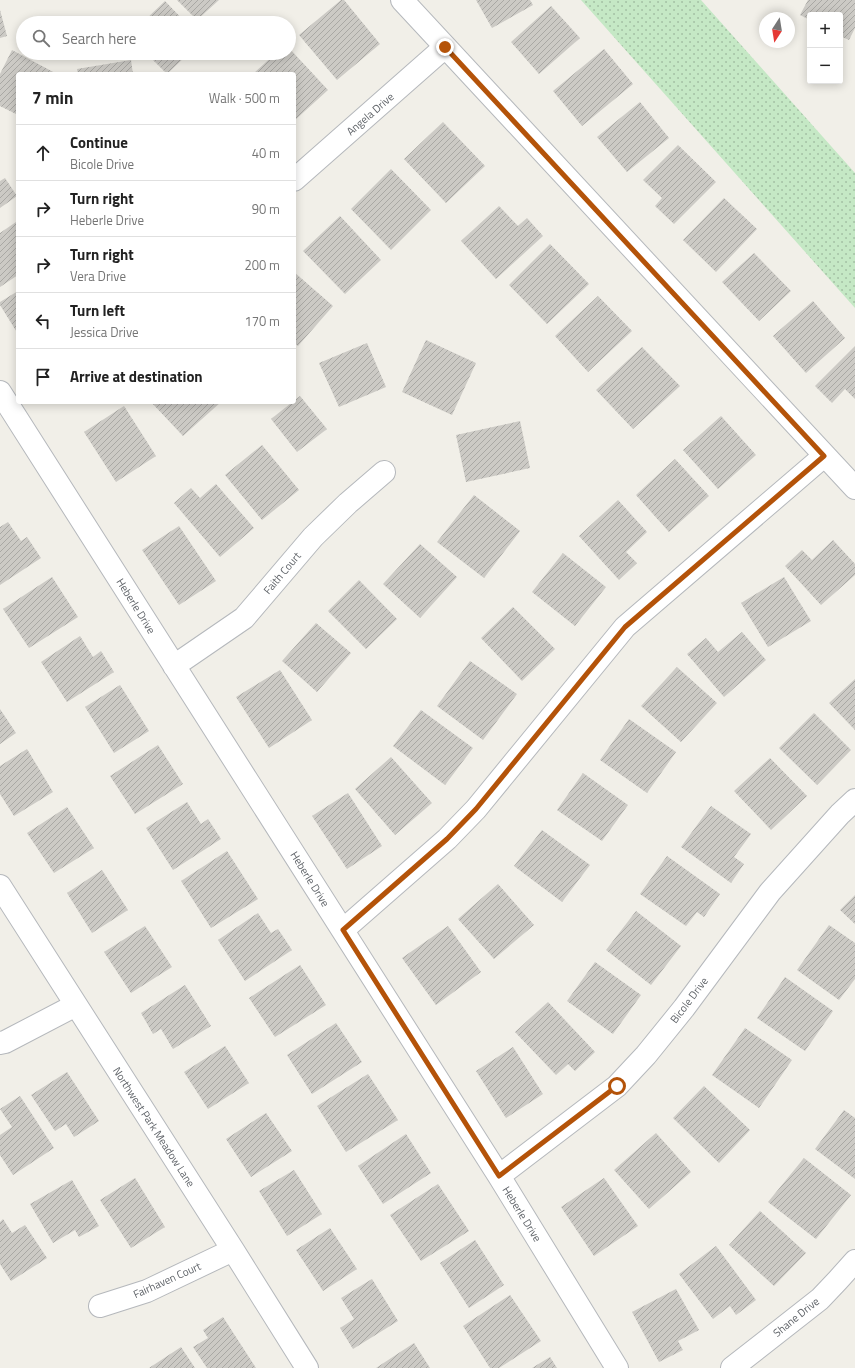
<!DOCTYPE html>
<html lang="en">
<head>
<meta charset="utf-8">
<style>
  body { margin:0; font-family:"Titillium Web",sans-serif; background:#f2f2f2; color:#222 }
  .controls { position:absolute; right:12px; top:12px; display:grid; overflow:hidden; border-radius:4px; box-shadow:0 2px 10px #0003 }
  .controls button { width:36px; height:36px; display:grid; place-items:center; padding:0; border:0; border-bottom:1px solid #e0e0e0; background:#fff; color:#222; font:20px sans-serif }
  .compass { position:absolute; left:759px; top:12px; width:36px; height:36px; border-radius:50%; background:#fff; box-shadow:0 2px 10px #0003; rotate:192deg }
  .stop { position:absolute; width:12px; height:12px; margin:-9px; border:3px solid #b45309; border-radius:50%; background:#fff }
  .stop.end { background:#b45309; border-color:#fff; box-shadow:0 1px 4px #0008 }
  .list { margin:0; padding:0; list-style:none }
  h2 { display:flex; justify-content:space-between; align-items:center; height:52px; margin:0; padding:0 16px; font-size:17px }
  h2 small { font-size:13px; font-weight:400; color:#767676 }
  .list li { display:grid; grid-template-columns:26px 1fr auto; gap:12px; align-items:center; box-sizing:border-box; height:56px; padding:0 16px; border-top:1px solid #e0e0e0 }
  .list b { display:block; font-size:15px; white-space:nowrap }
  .list p { margin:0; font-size:13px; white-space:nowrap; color:#767676 }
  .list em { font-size:13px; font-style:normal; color:#767676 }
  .icon { flex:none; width:22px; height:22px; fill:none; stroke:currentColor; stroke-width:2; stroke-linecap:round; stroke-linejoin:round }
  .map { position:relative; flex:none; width:855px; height:1368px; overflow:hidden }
  .search { position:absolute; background:#fff; box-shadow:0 2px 10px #0003; left:16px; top:16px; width:280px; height:44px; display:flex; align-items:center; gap:10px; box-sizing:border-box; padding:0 14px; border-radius:22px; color:#767676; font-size:15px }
  .panel { position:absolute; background:#fff; box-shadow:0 2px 10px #0003; left:16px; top:72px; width:280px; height:332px; border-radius:4px }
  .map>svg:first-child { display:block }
  .grass { fill:url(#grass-dots) }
  .building { fill:url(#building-hatch) }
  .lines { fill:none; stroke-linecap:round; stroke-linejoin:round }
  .minor-casing { stroke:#b5b8bc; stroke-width:24 }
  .minor { stroke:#fff; stroke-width:22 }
  .route { stroke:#b45309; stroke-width:5 }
  .labels { text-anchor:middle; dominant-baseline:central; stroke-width:4; stroke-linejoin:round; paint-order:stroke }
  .street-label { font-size:11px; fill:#5f6368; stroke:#fff }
</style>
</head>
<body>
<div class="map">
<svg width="855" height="1368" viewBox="0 0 855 1368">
  <defs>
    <pattern id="grass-dots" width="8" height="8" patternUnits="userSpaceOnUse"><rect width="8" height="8" fill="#c5e8c5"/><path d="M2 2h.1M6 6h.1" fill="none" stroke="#a3c0a4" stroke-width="1.8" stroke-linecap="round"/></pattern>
    <pattern id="building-hatch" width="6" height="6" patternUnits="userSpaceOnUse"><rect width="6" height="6" fill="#cccac5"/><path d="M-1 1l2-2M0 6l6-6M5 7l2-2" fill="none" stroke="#a9a8a4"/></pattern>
  </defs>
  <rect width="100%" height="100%" fill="#f1efe8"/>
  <path class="grass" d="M581,0H701L855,173V308Z"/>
  <path class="building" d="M177,0H219L197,20Z
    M341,0H344L380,44L337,80L299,35Z
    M476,0H530L533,5L492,28Z
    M808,0H855V28L849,40L840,36V15H810V20L800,15Z
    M165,1L186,23H142Z
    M551,6L580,38L539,74L511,42Z
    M0,10L7,36L0,38Z
    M289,48L328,90L294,121V74H253L276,53H289Z
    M604,49L633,84L582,126L553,91Z
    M12,50L57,74H18V115L0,106V74Z
    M146,53H189L167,74Z
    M131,60L133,74H78L77,69Z
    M640,102L669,138L627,172L597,137Z
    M443,122L485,166L446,203L404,159Z
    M678,145L716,182L674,224L655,206L662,198L643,180Z
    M391,169L431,210L391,250L351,209Z
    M5,178L17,196L0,208V181Z
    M724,198L757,229L716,272L683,240Z
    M499,206L518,226L527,218L543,236L496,279L461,241Z
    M340,216L381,260L345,294L303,251Z
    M16,222L18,225V275L0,287V233Z
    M550,244L589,284L547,324L509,285Z
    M754,253L791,291L759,321L722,282Z
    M294,272L333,306L298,346L294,343Z
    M18,291V334L0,305V302Z
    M598,296L632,331L588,372L555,336Z
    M813,301L845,338L806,373L773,336Z
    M426,340L476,363L452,415L402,392Z
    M367,343L386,387L339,407L319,363Z
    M855,346V399L845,389L832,403L815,386Z
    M642,347L680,386L633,429L596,390Z
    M300,396L327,429L297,452L271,419Z
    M151,402H221L183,436Z
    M124,406L156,456L116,482L84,432Z
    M721,416L756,455L718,489L683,450Z
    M520,421L530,468L466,482L456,435Z
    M262,445L299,490L262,520L225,475Z
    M675,459L709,496L669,532L636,495Z
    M216,484L254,528L220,557L174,503L191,488L200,498Z
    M474,495L520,531L484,578L437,542Z
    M618,500L647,532L626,552L637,563L619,580L579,536Z
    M8,522L21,541L27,537L41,558L0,585V527Z
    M179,526L216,581L179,605L142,550Z
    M833,540L855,564V575L821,605L785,566L802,550L812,560Z
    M420,544L457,577L420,618L383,584Z
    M563,553L606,587L575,626L532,592Z
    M52,577L78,617L29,648L3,609Z
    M784,577L811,621L768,647L741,603Z
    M359,580L397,619L366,649L328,611Z
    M513,607L555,649L522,681L481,638Z
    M316,623L351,653L317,692L282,661Z
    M742,632L766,660L724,697L687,654L706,638L718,652Z
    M80,636L93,657L101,651L114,672L67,702L41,662Z
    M470,661L517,694L483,740L437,706Z
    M677,667L717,703L681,742L641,706Z
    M280,670L312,720L269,748L236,697Z
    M855,679V730L829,703Z
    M120,685L149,731L114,753L85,707Z
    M0,709L16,733L0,744Z
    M421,710L473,748L445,785L393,746Z
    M814,713L851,750L817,785L779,748Z
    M629,719L676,752L647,793L600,760Z
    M158,745L183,784L135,814L110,776Z
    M27,749L53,792L14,816L0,794V766Z
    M391,757L432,803L395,835L355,789Z
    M770,758L807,796L771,830L734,791Z
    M583,773L628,805L602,841L557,810Z
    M348,793L382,846L347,869L312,816Z
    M187,802L201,824L208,819L221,839L173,870L146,828Z
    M711,806L751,834L734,857L744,864L731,883L681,847Z
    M67,807L94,848L54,873L27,833Z
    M542,830L590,865L562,902L514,866Z
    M227,851L258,899L211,928L181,881Z
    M667,856L720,894L704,917L697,912L686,926L640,894Z
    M102,870L128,910L92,933L67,893Z
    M498,884L534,925L494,959L458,919Z
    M855,895V924L840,910Z
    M636,911L681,946L651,985L606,950Z
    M258,913L271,933L278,929L292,950L245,981L218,940Z
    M829,925L855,943V979L839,1000L797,970Z
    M145,926L172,967L131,993L104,952Z
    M448,926L481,972L436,1005L402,958Z
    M595,962L641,995L613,1034L567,1001Z
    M300,965L326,1005L275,1037L249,998Z
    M785,977L833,1011L805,1051L757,1018Z
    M185,985L211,1026L173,1049L161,1029L153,1034L141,1013Z
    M548,1002L595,1052L575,1071L568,1064L556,1075L515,1032Z
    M336,1023L362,1062L312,1094L287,1055Z
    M745,1028L792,1060L759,1108L712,1075Z
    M225,1046L249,1083L208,1109L184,1072Z
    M513,1047L543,1094L506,1118L476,1071Z
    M67,1072L99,1121L74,1137L66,1124L55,1131L31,1095Z
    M368,1074L398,1120L346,1152L317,1106Z
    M704,1086L750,1130L719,1163L673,1118Z
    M20,1096L54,1148L13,1175L0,1155V1135L12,1127L0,1109Z
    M844,1110L855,1118V1179L815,1149Z
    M266,1113L292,1151L251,1177L226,1139Z
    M656,1133L691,1172L649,1209L614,1170Z
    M406,1134L431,1173L383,1204L358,1166Z
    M804,1158L851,1195L816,1239L768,1202Z
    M294,1170L322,1214L287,1236L259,1191Z
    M135,1178L165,1227L131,1248L100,1200Z
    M604,1178L638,1226L594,1256L561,1207Z
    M72,1180L99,1226L79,1237L75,1230L53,1243L30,1204Z
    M438,1184L469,1231L421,1261L390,1215Z
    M760,1211L806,1253L774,1286L729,1245Z
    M3,1219L12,1233L25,1225L47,1258L11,1281L0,1264V1222Z
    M330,1228L357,1269L323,1291L296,1250Z
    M475,1240L504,1285L469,1308L440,1263Z
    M716,1246L756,1300L736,1315L730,1306L713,1319L679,1274Z
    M372,1279L398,1321L353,1349L340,1328L354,1319L341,1298Z
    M676,1289L699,1330L678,1341L683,1350L659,1362L632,1312Z
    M510,1295L541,1341L499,1368H490L463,1326Z
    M223,1317L256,1368H207L193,1347L208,1338L203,1330Z
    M414,1343L430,1368H376Z
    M181,1347L195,1368H149Z
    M550,1357L557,1368H532Z"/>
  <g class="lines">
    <defs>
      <path id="minor" d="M402,0L855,488
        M294,180L445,47
        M0,392L499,1176L617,1368
        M174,666L244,618L313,537L348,503L384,472
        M0,886L233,1250L307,1368
        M343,930L447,839L476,809L625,627L824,456
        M0,1043L5,1042L76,1005
        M499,1176L617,1086L646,1055L684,1008L770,892L840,814L855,800
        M100,1306L147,1291L233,1250
        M732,1368L820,1299L838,1280L855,1261"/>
    </defs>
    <use href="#minor" class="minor-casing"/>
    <use href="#minor" class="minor"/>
  </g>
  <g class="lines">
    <path class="route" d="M445,47L824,456L625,627L476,809L447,839L343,930L499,1176L617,1086"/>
  </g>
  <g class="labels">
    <g class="street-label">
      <text transform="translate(370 114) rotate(-41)">Angela Drive</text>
      <text transform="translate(282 573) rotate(-50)">Faith Court</text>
      <text transform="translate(136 606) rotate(58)">Heberle Drive</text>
      <text transform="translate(310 879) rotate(58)">Heberle Drive</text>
      <text transform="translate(689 1000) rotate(-53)">Bicole Drive</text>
      <text transform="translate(154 1127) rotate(57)">Northwest Park Meadow Lane</text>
      <text transform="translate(522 1214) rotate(58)">Heberle Drive</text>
      <text transform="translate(167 1280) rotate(-24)">Fairhaven Court</text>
      <text transform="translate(796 1317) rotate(-39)">Shane Drive</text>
    </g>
  </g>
</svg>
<div class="controls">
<button>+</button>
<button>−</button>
</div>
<svg class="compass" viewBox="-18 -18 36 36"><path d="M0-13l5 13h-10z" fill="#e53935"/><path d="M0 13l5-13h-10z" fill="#767676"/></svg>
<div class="stop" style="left:617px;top:1086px"></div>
<div class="stop end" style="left:445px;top:47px"></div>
<div class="search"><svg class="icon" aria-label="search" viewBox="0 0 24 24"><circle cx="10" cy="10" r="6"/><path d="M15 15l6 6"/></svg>Search here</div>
<section class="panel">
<h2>7 min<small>Walk · 500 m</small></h2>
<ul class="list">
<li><svg class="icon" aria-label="ahead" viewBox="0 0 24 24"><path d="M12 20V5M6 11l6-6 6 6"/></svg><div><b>Continue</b><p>Bicole Drive</p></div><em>40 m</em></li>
<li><svg class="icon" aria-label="right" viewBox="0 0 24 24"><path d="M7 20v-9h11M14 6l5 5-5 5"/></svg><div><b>Turn right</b><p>Heberle Drive</p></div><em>90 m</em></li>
<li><svg class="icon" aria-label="right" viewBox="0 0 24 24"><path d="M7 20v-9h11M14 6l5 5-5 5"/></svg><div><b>Turn right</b><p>Vera Drive</p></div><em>200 m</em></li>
<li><svg class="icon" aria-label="left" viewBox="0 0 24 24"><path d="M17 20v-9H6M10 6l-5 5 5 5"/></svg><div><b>Turn left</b><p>Jessica Drive</p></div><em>170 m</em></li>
<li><svg class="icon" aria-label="arrive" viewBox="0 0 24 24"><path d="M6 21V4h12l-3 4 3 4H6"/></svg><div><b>Arrive at destination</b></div></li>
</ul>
</section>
</div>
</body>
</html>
